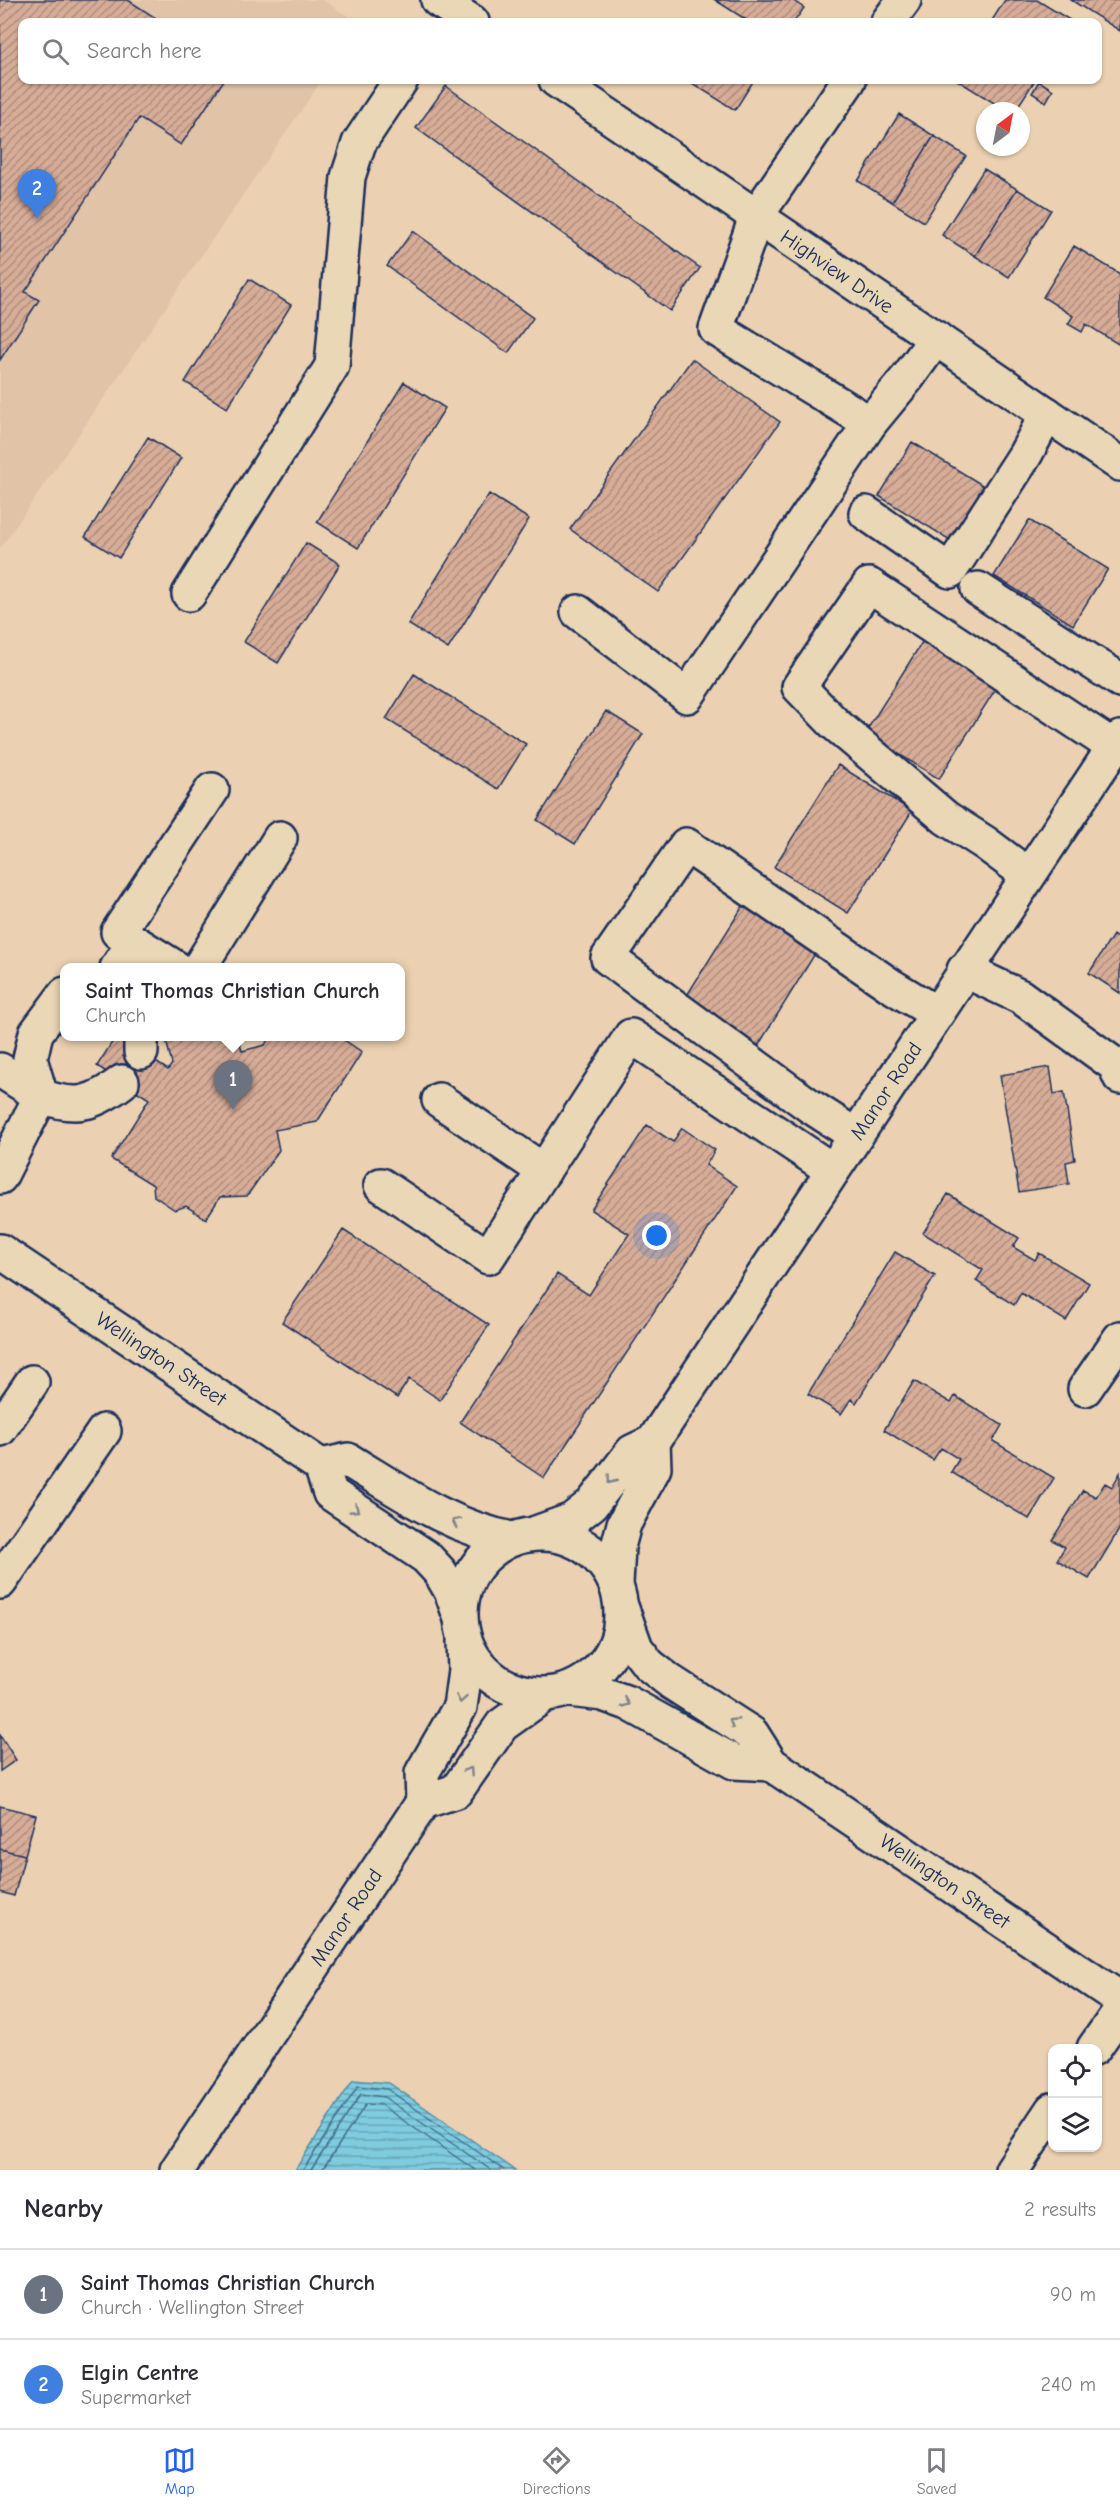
<!DOCTYPE html>
<html lang="en">
<head>
<meta charset="utf-8">
<style>
  body { margin:0; font-family:"Comic Neue",sans-serif; background:#f2f2f3; color:#2b2b33 }
  .controls { position:absolute; right:18px; bottom:18px; display:grid; overflow:hidden; border-radius:12px; box-shadow:0 2px 4px #0004 }
  .controls button { width:54px; height:54px; display:grid; place-items:center; padding:0; border:0; border-bottom:2px solid #e1e1e2; background:#fff; color:#2b2b33; font:30px sans-serif }
  .compass { position:absolute; left:976px; top:102px; width:54px; height:54px; border-radius:50%; background:#fff; box-shadow:0 2px 4px #0004; rotate:32deg }
  .you { position:absolute; left:657px; top:1236px; width:21px; height:21px; margin:-15px; border:4px solid #fff; border-radius:50%; background:#1a73e8; box-shadow:0 0 0 9px #1a73e833 }
  .badge { display:grid; place-items:center; width:39px; height:39px; border-radius:50%; background:#2563eb; color:#fff; font-size:20px; font-weight:700 }
  .pin { position:absolute; translate:-50% -50px; filter:drop-shadow(0 2px 3px #0008) }
  .pin::after { content:''; position:absolute; top:32px; width:21px; height:18px; background:inherit; clip-path:polygon(0 0,100% 0,50% 100%) }
  .popup { position:absolute; left:60px; top:963px; width:345px; height:78px; box-sizing:border-box; display:grid; place-content:center; border-radius:12px; background:#fff; filter:drop-shadow(0 2px 4px #0005); font-size:20px; white-space:nowrap; color:#7c7c81 }
  .popup b { font-size:22px; color:#2b2b33 }
  .popup::after { content:''; position:absolute; left:50%; top:100%; margin-left:-12px; border:12px solid transparent; border-top-color:#fff }
  .list { margin:0; padding:0; list-style:none }
  h2 { display:flex; justify-content:space-between; align-items:center; height:78px; margin:0; padding:0 24px; font-size:26px }
  h2 small { font-size:20px; font-weight:400; color:#7c7c81 }
  .list li { display:grid; grid-template-columns:39px 1fr auto; gap:18px; align-items:center; box-sizing:border-box; height:90px; padding:0 24px; border-top:2px solid #e1e1e2 }
  .list b { display:block; font-size:22px; white-space:nowrap }
  .list p { margin:0; font-size:20px; white-space:nowrap; color:#7c7c81 }
  .list em { font-size:20px; font-style:normal; color:#7c7c81 }
  .icon { flex:none; width:33px; height:33px; fill:none; stroke:currentColor; stroke-width:2; stroke-linecap:round; stroke-linejoin:round }
  .map { position:relative; flex:none; width:1120px; height:2170px; overflow:hidden }
  .search { position:absolute; background:#fff; box-shadow:0 2px 4px #0004; left:18px; right:18px; top:18px; height:66px; display:flex; align-items:center; gap:15px; box-sizing:border-box; padding:0 21px; border-radius:12px; color:#7c7c81; font-size:22px }
  .sheet { height:258px; background:#fff }
  nav { display:flex; justify-content:space-around; align-items:center; box-sizing:border-box; height:84px; border-top:2px solid #e1e1e2; background:#fff; font-size:16px; color:#7c7c81 }
  nav a { display:grid; justify-items:center; gap:3px }
  nav .on { color:#2563eb }
  .map>svg:first-child { display:block }
  .built { fill:#e1c3a8 }
  .water { fill:url(#water-rules); stroke:#578dab; stroke-width:1.5 }
  .lines { fill:none; stroke-linecap:round; stroke-linejoin:round }
  .shore { stroke:#436e91; stroke-width:1.5 }
  .building { fill:url(#building-hatch); stroke:#1b2f5e; stroke-width:1.5 }
  .minor-casing { stroke:#1b2f5e; stroke-width:38 }
  .minor { stroke:#ead7b5; stroke-width:33 }
  .oneway { stroke:#82838a }
  .labels { text-anchor:middle; dominant-baseline:central; stroke-width:5; stroke-linejoin:round; paint-order:stroke }
  .street-label { font-size:21px; fill:#1b2f5e; stroke:#ead7b5 }
</style>
</head>
<body>
<div class="map">
<svg width="1120" height="2170" viewBox="0 0 1120 2170">
  <defs>
    <pattern id="water-rules" width="6" height="5" patternUnits="userSpaceOnUse" patternTransform="scale(1.5)"><rect width="6" height="5" fill="#7fccde"/><path d="M0 2.5h6" fill="none" stroke="#67a6b7"/></pattern>
    <pattern id="building-hatch" width="6" height="6" patternUnits="userSpaceOnUse" patternTransform="scale(1.5)"><rect width="6" height="6" fill="#d8ad98"/><path d="M-1 1l2-2M0 6l6-6M5 7l2-2" fill="none" stroke="#ae8d7f"/></pattern>
  </defs>
  <rect width="100%" height="100%" fill="#ebd1b1"/>
  <filter id="ink" filterUnits="userSpaceOnUse"><feTurbulence type="fractalNoise" baseFrequency=".0167" numOctaves="2"/><feDisplacementMap in="SourceGraphic" scale="12" xChannelSelector="R" yChannelSelector="G"/><feConvolveMatrix kernelMatrix="1 2 1 2 8 2 1 2 1" color-interpolation-filters="sRGB"/></filter>
  <g filter="url(#ink)">
    <path class="built" d="M0,0H323L357,22H22V80H322L0,549Z"/>
    <path class="water" d="M353,2080L389,2083L515,2170H295Z"/>
    <g class="lines">
      <path class="shore" d="M303,2170L358,2086L387,2089L504,2170
        M311,2170L361,2094L384,2097L491,2170
        M322,2170L366,2104L381,2105L475,2170"/>
    </g>
    <path class="building" d="M0,0H128L162,22H22V80H224L181,145L139,118L25,292L39,300L0,360Z
      M715,0H792L804,8L794,22H747L748,21Z
      M1005,0H1037L1073,22H991Z
      M1071,0H1120V31Z
      M687,80H754L735,110Z
      M957,80H1035L1015,111H1007Z
      M1039,81L1053,90L1046,102L1032,93Z
      M446,86L700,268L670,311L416,128Z
      M899,114L934,136L892,202L858,181Z
      M934,136L966,156L924,222L892,202Z
      M984,169L1017,189L975,256L942,235Z
      M1017,189L1051,210L1009,277L975,256Z
      M413,231L533,318L508,353L387,266Z
      M1074,246L1120,274V340L1118,344L1086,324L1082,332L1068,324L1073,316L1043,297Z
      M249,279L291,305L227,408L185,382Z
      M692,359L780,422L658,592L570,529Z
      M404,382L445,408L358,548L317,522Z
      M148,437L181,458L119,558L85,537Z
      M912,442L992,491L958,545L879,496Z
      M489,494L529,519L448,649L408,624Z
      M1029,520L1108,569L1073,625L994,576Z
      M306,543L340,564L278,663L244,642Z
      M929,631L1003,677L939,779L865,733Z
      M414,674L526,744L498,789L386,719Z
      M606,711L643,734L575,844L537,820Z
      M838,765L912,811L848,913L774,867Z
      M748,898L821,944L758,1046L684,1000Z
      M1113,935L1120,940V993L1089,973Z
      M116,1036L168,1070L172,1064L165,1036H238L242,1051L265,1045L270,1036H338L362,1052L317,1122L275,1130L279,1150L247,1196L220,1197L206,1219L186,1206L175,1210L154,1196L153,1185L111,1159L149,1099L97,1066Z
      M1050,1067L1054,1094L1064,1092L1075,1160L1066,1162L1069,1184L1019,1192L1000,1075Z
      M647,1125L673,1142L682,1128L715,1150L706,1165L737,1186L544,1478L460,1422L557,1274L589,1295L629,1234L591,1210Z
      M948,1194L1019,1238L1013,1247L1035,1260L1039,1253L1089,1283L1066,1321L1021,1293L1014,1305L976,1281L983,1270L923,1233Z
      M343,1230L489,1325L440,1400L409,1379L397,1398L282,1322Z
      M895,1252L935,1276L856,1403L851,1399L841,1414L808,1394Z
      M914,1381L951,1403L955,1396L1002,1425L993,1441L1054,1478L1029,1519L951,1472L959,1459L941,1448L933,1460L884,1430Z
      M1120,1473V1528L1089,1579L1057,1560L1065,1547L1052,1540L1083,1490L1096,1497L1105,1483L1112,1487Z
      M0,1735L16,1760L0,1771Z
      M0,1806L36,1815L25,1855L0,1849Z
      M0,1849L25,1855L14,1896L0,1892Z"/>
    <g class="lines">
      <defs>
        <g id="minor">
          <path d="M438,0L472,22"/>
          <path d="M888,22L904,0"/>
          <path id="s1" d="M556,80L1120,464"/>
          <path d="M849,80L757,215L716,329L870,423L908,377L936,338"/>
          <path d="M866,513L950,571L1025,455L1047,414"/>
          <path d="M978,589L1120,680"/>
          <path d="M189,594L332,366L348,177L359,143L401,80"/>
          <path d="M578,612L687,696L870,423"/>
          <path d="M1028,875L985,843L946,818L834,723L799,687L869,585L1114,747"/>
          <path d="M117,968L134,942"/>
          <path d="M176,968L118,932L212,790"/>
          <path d="M199,968L280,838"/>
          <path d="M964,970L1021,997L1115,1065L1120,1077"/>
          <path d="M65,994L36,1033L30,1059L41,1096C76,1109 93,1104 122,1082"/>
          <path d="M141,1036V1052"/>
          <path d="M0,1070L41,1096L0,1177"/>
          <path d="M439,1100L544,1171"/>
          <path d="M855,1135L810,1106L608,958L686,845L890,985L936,1013"/>
          <path d="M381,1185L488,1257L631,1036L832,1170"/>
          <path id="s2" d="M0,1251L321,1466L330,1493L426,1557L440,1572L451,1591L460,1616"/>
          <path d="M1085,1389L1120,1338"/>
          <path d="M0,1429L32,1382"/>
          <path d="M321,1466L348,1460C401,1492 451,1528 512,1539"/>
          <path id="s3" d="M536,1533L572,1520L592,1504L632,1452L653,1442L1120,738"/>
          <circle cx="541" cy="1614" r="80"/>
          <path d="M0,1582L104,1431"/>
          <path d="M616,1584L618,1547L624,1524L654,1468L653,1442"/>
          <path id="s4" d="M622,1609L636,1648L649,1665L671,1682L752,1734L771,1764L1120,1999"/>
          <path d="M570,1690L603,1694L628,1703L734,1762L771,1764"/>
          <path d="M423,1802L422,1773L460,1707L465,1671L464,1641"/>
          <path d="M1094,2048L1120,2011"/>
          <path id="s5" d="M177,2170L423,1802L456,1791L502,1725L544,1695"/>
          <path d="M1012,2170L1052,2110"/>
        </g>
      </defs>
      <use href="#minor" class="minor-casing"/>
      <use href="#minor" class="minor"/>
    </g>
    <defs><path id="oneway-chevron" d="M-2-3.5L2.5 0L-2 3.5" fill="none" stroke-width="1.6" stroke-linecap="round" stroke-linejoin="round" transform="scale(1.5)"/></defs>
    <g class="oneway">
      <use href="#oneway-chevron" transform="translate(611 1480) rotate(127)"/>
      <use href="#oneway-chevron" transform="translate(355 1509) rotate(33)"/>
      <use href="#oneway-chevron" transform="translate(456 1522) rotate(-154)"/>
      <use href="#oneway-chevron" transform="translate(461 1699) rotate(100)"/>
      <use href="#oneway-chevron" transform="translate(626 1703) rotate(22)"/>
      <use href="#oneway-chevron" transform="translate(733 1722) rotate(-147)"/>
      <use href="#oneway-chevron" transform="translate(469 1771) rotate(-56)"/>
    </g>
  </g>
  <g class="labels">
    <g class="street-label">
      <text stroke="none"><textPath href="#s1" startOffset="340">Highview Drive</textPath></text>
      <text stroke="none"><textPath href="#s3" startOffset="574">Manor Road</textPath></text>
      <text stroke="none"><textPath href="#s2" startOffset="194">Wellington Street</textPath></text>
      <text stroke="none"><textPath href="#s4" startOffset="432">Wellington Street</textPath></text>
      <text stroke="none"><textPath href="#s5" startOffset="304">Manor Road</textPath></text>
    </g>
  </g>
</svg>
<div class="controls">
<button><svg class="icon" aria-label="locate" viewBox="0 0 24 24"><circle cx="12" cy="12" r="6"/><path d="M12 2v4M12 18v4M2 12h4M18 12h4"/></svg></button>
<button><svg class="icon" aria-label="layers" viewBox="0 0 24 24"><path d="M12 4l9 5-9 5-9-5zM3 14l9 5 9-5"/></svg></button>
</div>
<svg class="compass" viewBox="-18 -18 36 36"><path d="M0-13l5 13h-10z" fill="#e53935"/><path d="M0 13l5-13h-10z" fill="#7c7c81"/></svg>
<div class="you"></div>
<div class="pin badge" style="left:233px;top:1110px;background:#6b7280">1</div>
<div class="popup"><b>Saint Thomas Christian Church</b>Church</div>
<div class="pin badge" style="left:37px;top:219px;background:#3f7fe0">2</div>
<div class="search"><svg class="icon" aria-label="search" viewBox="0 0 24 24"><circle cx="10" cy="10" r="6"/><path d="M15 15l6 6"/></svg>Search here</div>
</div>
<section class="sheet">
<h2>Nearby<small>2 results</small></h2>
<ul class="list">
<li><span class="badge" style="background:#6b7280">1</span><div><b>Saint Thomas Christian Church</b><p>Church · Wellington Street</p></div><em>90 m</em></li>
<li><span class="badge" style="background:#3f7fe0">2</span><div><b>Elgin Centre</b><p>Supermarket</p></div><em>240 m</em></li>
</ul>
</section>
<nav>
<a class="on"><svg class="icon" aria-label="map" viewBox="0 0 24 24"><path d="M3 6l6-2 6 2 6-2v14l-6 2-6-2-6 2zM9 4v14M15 6v14"/></svg>Map</a>
<a><svg class="icon" aria-label="directions" viewBox="0 0 24 24"><path d="M12 3l9 9-9 9-9-9zM9 14v-3h6M13 9l2 2-2 2"/></svg>Directions</a>
<a><svg class="icon" aria-label="saved" viewBox="0 0 24 24"><path d="M7 4h10v16l-5-4-5 4z"/></svg>Saved</a>
</nav>
</body>
</html>
